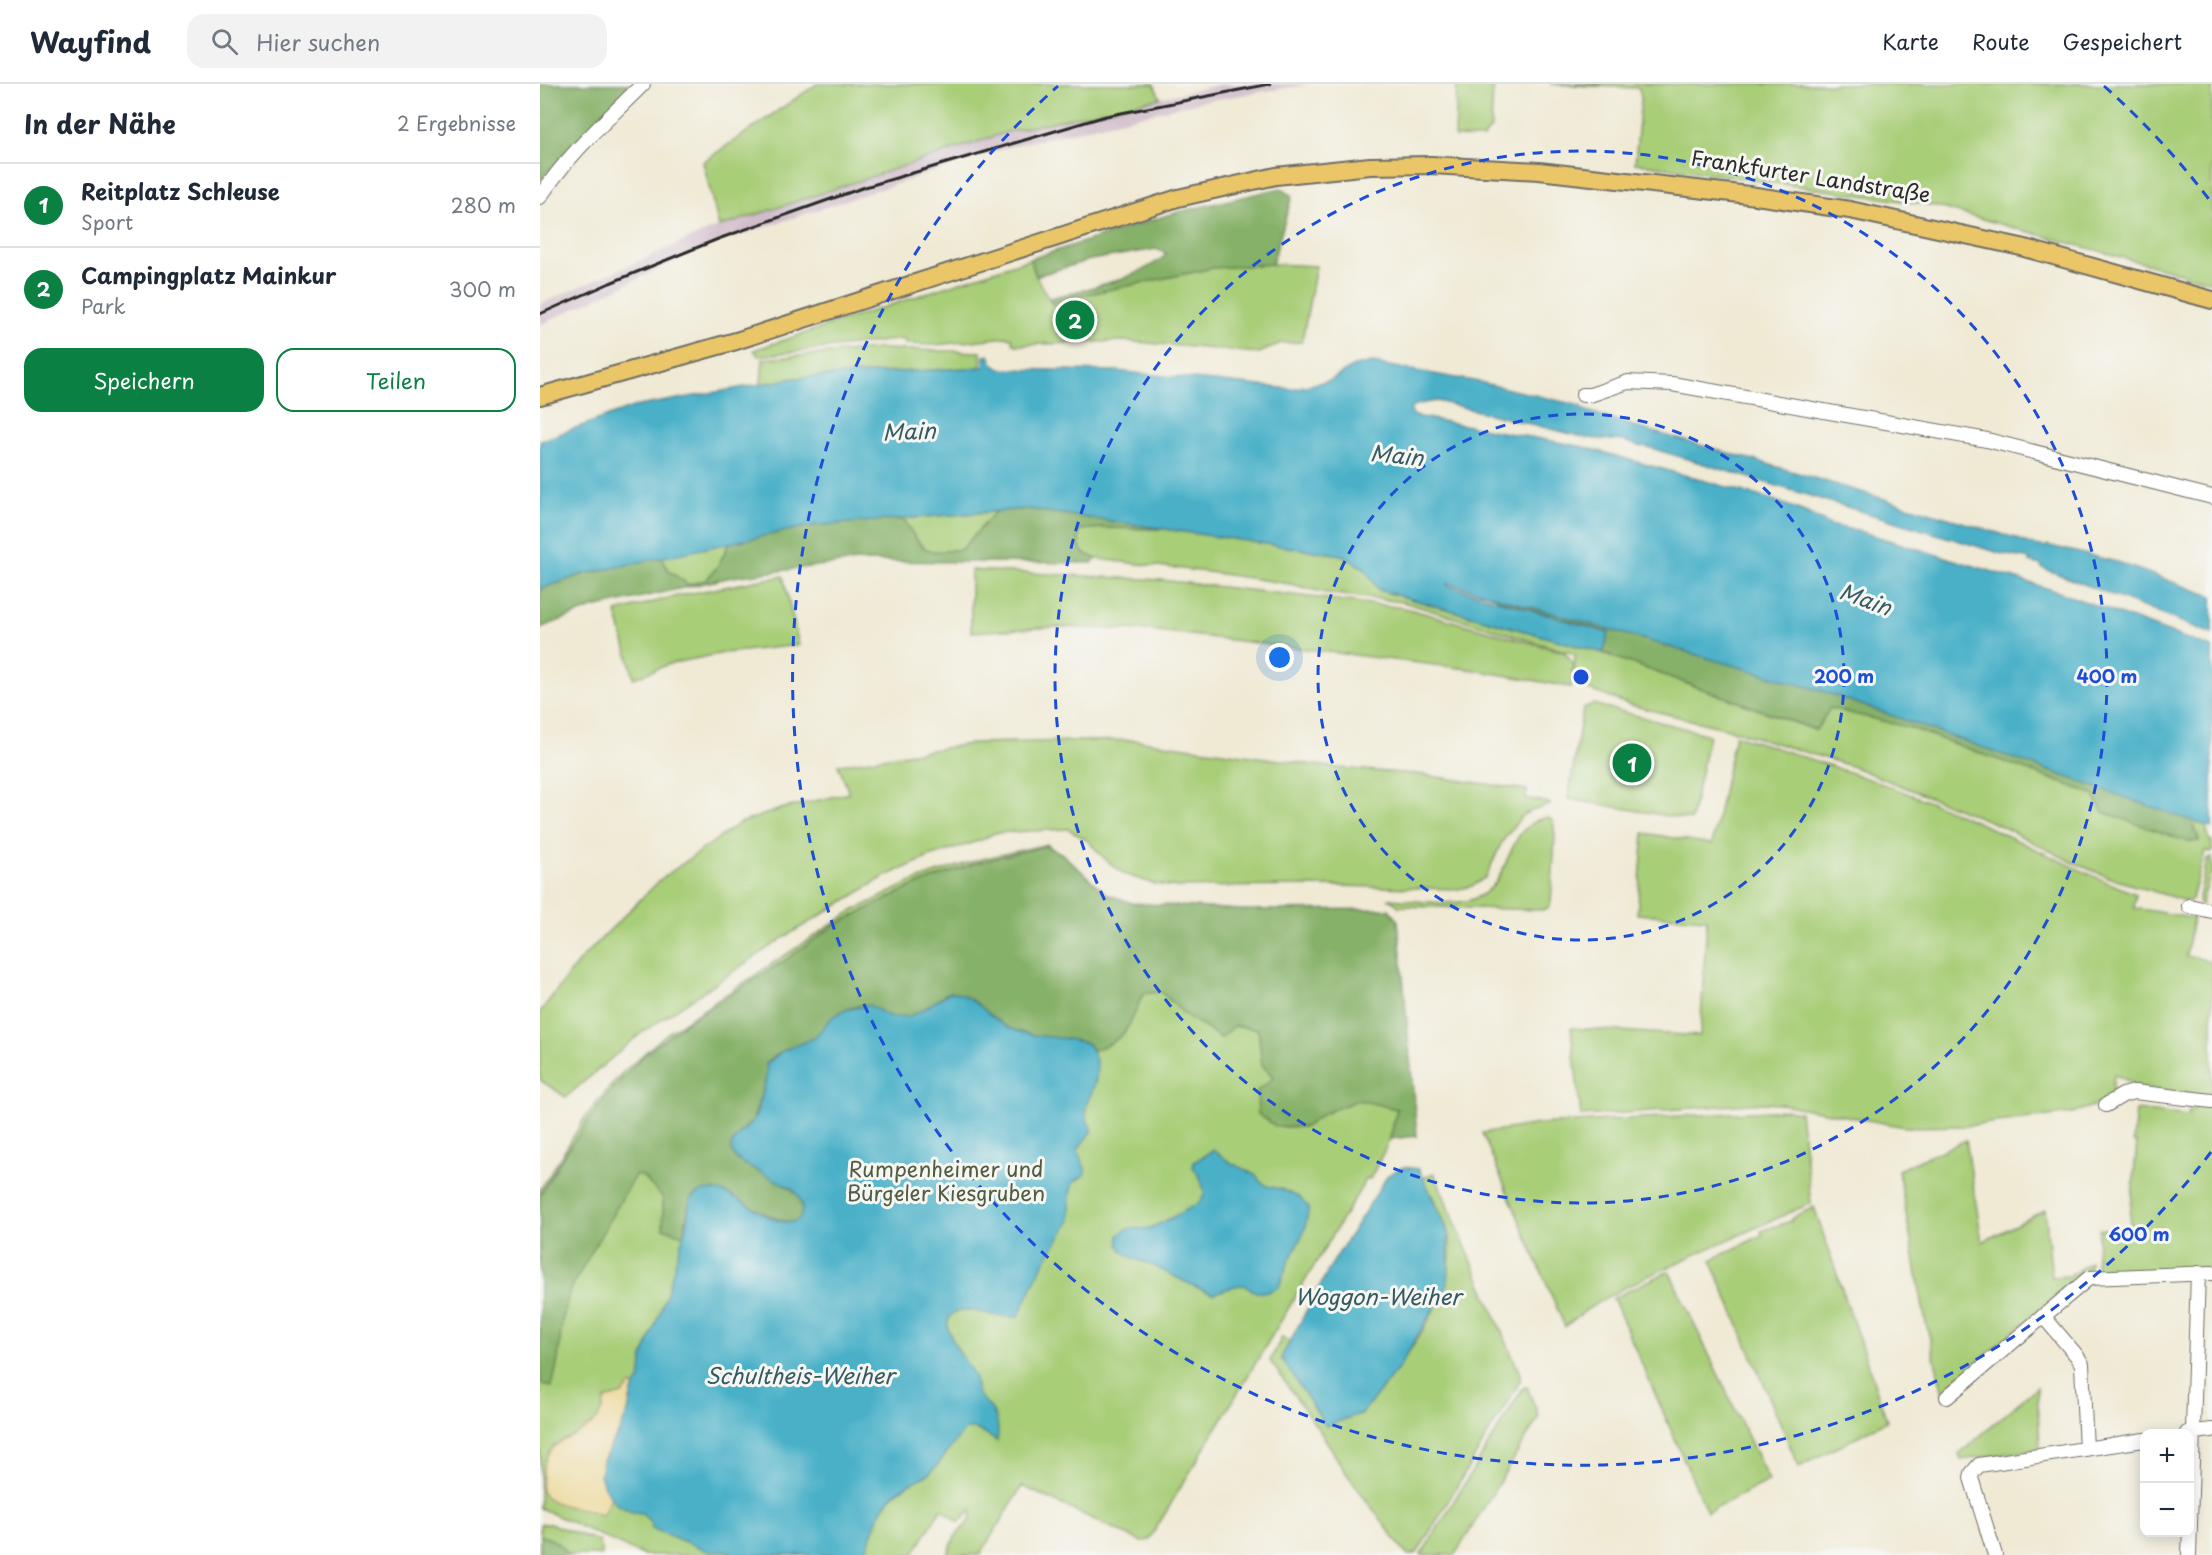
<!DOCTYPE html>
<html lang="de">
<head>
<meta charset="utf-8">
<style>
  body { margin:0; font-family:"Playpen Sans",sans-serif; background:#f2f2f3; color:#1f2937 }
  .controls { position:absolute; right:18px; bottom:18px; display:grid; overflow:hidden; border-radius:12px; box-shadow:0 3px 15px #0003 }
  .controls button { width:54px; height:54px; display:grid; place-items:center; padding:0; border:0; border-bottom:2px solid #e0e1e3; background:#fff; color:#1f2937; font:30px sans-serif }
  .you { position:absolute; left:740px; top:574px; width:21px; height:21px; margin:-15px; border:4px solid #fff; border-radius:50%; background:#1a73e8; box-shadow:0 0 0 9px #1a73e833 }
  .badge { display:grid; place-items:center; width:39px; height:39px; border-radius:50%; background:#0b8043; color:#fff; font-size:20px; font-weight:700 }
  .pin { position:absolute; translate:-50% -50%; border:3px solid #fff; box-shadow:0 2px 6px #0006 }
  .list { margin:0; padding:0; list-style:none }
  h2 { display:flex; justify-content:space-between; align-items:center; height:78px; margin:0; padding:0 24px; font-size:26px }
  h2 small { font-size:20px; font-weight:400; color:#747a83 }
  .list li { display:grid; grid-template-columns:39px 1fr auto; gap:18px; align-items:center; box-sizing:border-box; height:84px; padding:0 24px; border-top:2px solid #e0e1e3 }
  .list b { display:block; font-size:22px; white-space:nowrap }
  .list p { margin:0; font-size:20px; white-space:nowrap; color:#747a83 }
  .list em { font-size:20px; font-style:normal; color:#747a83 }
  .actions { display:flex; gap:12px; padding:18px 24px }
  .actions a { flex:1; padding:14px 0; border:2px solid #0b8043; border-radius:18px; text-align:center; font-size:21px; color:#0b8043 }
  .actions .main { background:#0b8043; color:#fff }
  .icon { flex:none; width:33px; height:33px; fill:none; stroke:currentColor; stroke-width:2; stroke-linecap:round; stroke-linejoin:round }
  .map { position:relative; flex:none; width:1672px; height:1471px; overflow:hidden }
  header { display:flex; align-items:center; gap:36px; box-sizing:border-box; height:84px; padding:0 30px; background:#fff; border-bottom:2px solid #e0e1e3 }
  header strong { font-size:28px }
  nav { display:flex; gap:33px; margin-inline-start:auto; font-size:21px }
  .search { width:420px; height:54px; background:#f2f2f3; display:flex; align-items:center; gap:15px; box-sizing:border-box; padding:0 21px; border-radius:18px; color:#747a83; font-size:22px }
  main { display:flex }
  aside { flex:1; background:#fff }
  .map>svg:first-child { display:block }
  .industrial { fill:#d1bdca }
  .green { fill:#a9ce78; stroke:#6a7c52; stroke-width:1.5 }
  .forest { fill:#86b168; stroke:#586e4a; stroke-width:1.5 }
  .sand { fill:#eeda9e; stroke:#8c8264; stroke-width:1.5 }
  .water { fill:#49b0c8; stroke:#3a6e7a; stroke-width:1.5 }
  .lines { fill:none; stroke-linecap:round; stroke-linejoin:round }
  .minor-casing { stroke:#706e66; stroke-width:16 }
  .major-casing { stroke:#706e66; stroke-width:20 }
  .minor { stroke:#fff; stroke-width:14 }
  .major { stroke:#eac669; stroke-width:16 }
  .rail { stroke:#2b2b2b; stroke-width:3 }
  .ring { fill:none; stroke:#1d4ed8; stroke-width:3; stroke-dasharray:10 8 }
  .labels { text-anchor:middle; dominant-baseline:central; stroke-width:6; stroke-linejoin:round; paint-order:stroke }
  .street-label { font-size:21px; fill:#2b2b2b; stroke:#f6f6f2 }
  .park-label { font-size:21px; fill:#515c42; stroke:#f6f6f2 }
  .water-label { font-size:22px; font-style:italic; fill:#365a62; stroke:#f6f6f2 }
  .centre { fill:#1d4ed8; stroke:#f6f6f2; stroke-width:3 }
  .ring-label { font-size:18px; text-anchor:middle; font-weight:bold; fill:#1d4ed8; stroke:#f6f6f2; stroke-width:6; stroke-linejoin:round; paint-order:stroke }
</style>
</head>
<body>
<header>
<strong>Wayfind</strong>
<div class="search"><svg class="icon" aria-label="search" viewBox="0 0 24 24"><circle cx="10" cy="10" r="6"/><path d="M15 15l6 6"/></svg>Hier suchen</div>
<nav><a>Karte</a><a>Route</a><a>Gespeichert</a></nav>
</header>
<main>
<aside>
<h2>In der Nähe<small>2 Ergebnisse</small></h2>
<ul class="list">
<li><span class="badge">1</span><div><b>Reitplatz Schleuse</b><p>Sport</p></div><em>280 m</em></li>
<li><span class="badge">2</span><div><b>Campingplatz Mainkur</b><p>Park</p></div><em>300 m</em></li>
</ul>
<div class="actions"><a class="main">Speichern</a><a>Teilen</a></div>
</aside>
<div class="map">
<svg width="1672" height="1471" viewBox="0 0 1672 1471">
  <rect width="100%" height="100%" fill="#f6f6f2"/>
  <filter id="ink" filterUnits="userSpaceOnUse"><feTurbulence type="fractalNoise" baseFrequency=".0167" numOctaves="2"/><feDisplacementMap in="SourceGraphic" scale="12" xChannelSelector="R" yChannelSelector="G"/><feConvolveMatrix kernelMatrix="1 2 1 2 8 2 1 2 1" color-interpolation-filters="sRGB"/></filter>
  <filter id="wash" filterUnits="userSpaceOnUse"><feTurbulence type="fractalNoise" baseFrequency=".008" numOctaves="4" result="noise"/><feDisplacementMap in="SourceGraphic" scale="24" xChannelSelector="R" yChannelSelector="G"/><feGaussianBlur stdDeviation="1.35" result="paint"/><feColorMatrix in="noise" values="0 0 0 0 0 0 0 0 0 0 0 0 0 0 0 0 0 1.4 0 .05"/><feComposite in="paint" operator="in"/></filter>
  <g filter="url(#wash)">
    <rect width="100%" height="100%" fill="#f0ead5"/>
    <path class="industrial" d="M682,0H770L664,17L472,62L167,162L0,241V220L169,146L467,48Z"/>
    <path class="green" d="M277,0H614L620,14L467,48L179,143L163,78Z
      M917,0H960L953,5L951,44L943,54L915,53Z
      M1010,0H1672V198L1391,121L1095,79L1101,13L1099,4Z
      M490,175L496,192L512,220L539,212L673,184L732,180L776,182L762,258L741,259L719,269L585,257L476,261L473,259L472,254L467,253L396,261L365,260L364,255L218,272L214,266Z
      M339,265L441,268V283L255,294L221,300L223,275Z
      M455,428L422,465C385,470 384,470 365,437L351,435Z
      M562,444L624,445L802,471L824,484L839,506L1063,569L1275,646L1290,624L1371,644L1553,710L1563,728L1659,756L1653,737L1666,741L1669,756L1672,757V768L1665,767L1652,815L1648,818L1573,795L1532,778L1457,740L1314,683L1196,647L1090,621L1039,602L1034,596L1035,570L863,518L786,509L750,500L668,488L557,475L543,470L539,460V446Z
      M190,458L178,482L166,496L148,501L129,487L121,473Z
      M431,486L621,496L865,524L1024,568L1033,579L1031,603L928,585L610,546L517,543L431,548Z
      M243,492L259,561L184,569L129,580L94,594L76,528L137,512Z
      M1053,620L1169,651L1151,736L1028,715L1043,624Z
      M1195,651C1274,676 1354,701 1430,735C1486,759 1539,788 1596,810L1594,824L1653,834L1646,872L1672,877V1012L1602,1004L1574,990L1572,1013L1561,1019L1532,1029L1425,1042L1365,1043L1241,1020L1222,1019L1041,1032L1031,944L1160,952L1167,835L1097,830L1104,749L1172,760Z
      M595,656L798,684L876,690L987,706L986,714L1010,719V721L990,727L981,733L962,758L946,793L932,802L918,805L794,802L636,803L614,800L584,790L566,776L547,756L528,745L454,749L444,755L389,773L344,793L243,854L100,950L26,1013L0,996V928L40,876L121,795L200,739L241,725L309,709L298,681L435,659Z
      M1007,733L1013,737L1015,751L1011,819L1008,824L1002,826L859,822L849,815C873,816 911,823 933,815C976,800 960,744 1007,733Z
      M507,760L570,816L694,942L718,945L722,980L734,994L717,1007L783,1030L818,1015L857,1025L850,1055L830,1095L827,1094L609,1456L602,1458L482,1402L440,1471H407L415,1453L431,1435L432,1425L419,1438L401,1425L373,1471H103L0,1424V1106L45,1034L63,1011L83,988L126,950L309,829L369,799L396,789L437,776Z
      M1672,773V786L1661,821L1658,818L1667,776Z
      M1655,1020L1672,1022V1184L1560,1188L1556,1182L1559,1145L1589,1144L1597,1059L1593,1058L1596,1026L1648,1032L1649,1026H1654Z
      M1247,1026L1260,1028L1271,1119C1223,1141 1175,1161 1128,1183C1091,1200 1055,1216 1025,1243L942,1049L999,1040Z
      M1426,1056L1442,1158L1505,1126L1512,1193L1529,1192L1550,1178L1549,1184L1419,1294L1410,1299L1412,1303L1403,1310L1385,1234L1358,1086Z
      M894,1089L980,1290V1297L877,1469L870,1471L866,1470L804,1386L784,1353L730,1277L742,1253L750,1258L741,1274L819,1331L822,1329C857,1285 923,1209 908,1148C903,1130 891,1111 883,1094Z
      M1274,1123L1347,1337L1259,1383L1171,1176L1222,1151L1221,1147L1251,1137L1252,1134Z
      M1129,1187L1229,1397L1167,1428L1073,1214Z
      M987,1303L999,1333L915,1471H881L983,1304Z
      M1497,1303L1500,1365L1421,1376L1419,1370Z
      M0,1440H11L60,1458L62,1471H28C21,1460 13,1454 0,1452Z"/>
    <path class="forest" d="M0,0H91L7,88L0,99Z
      M741,104L752,112L732,180L673,184L539,212L512,220L510,214C546,205 599,195 627,170L616,165L550,176L496,192L490,175L634,129Z
      M488,425L624,445L562,444L539,446V460L543,469L557,475L552,479L316,477L192,493L53,524L0,544V505L44,490L121,473L129,487L148,501L166,496L178,482L190,458L270,442L351,435L365,437C384,470 385,470 422,465L455,428Z
      M957,513L1282,607L1653,737L1659,757L1648,758L1563,728L1553,710L1371,644L1290,624L1276,646L1063,569L1068,548L956,515Z
      M505,762L521,769L567,810L592,819L701,826L849,825L858,836L877,1052L850,1055L857,1025L818,1016L783,1030L765,1043H737L718,1030L717,1007L734,994L722,981L718,945L694,942L681,954L645,931L621,908L603,910C590,940 587,957 553,966L548,960L543,958L501,953L476,947L457,938L430,915L405,910C393,921 370,939 352,933C335,927 333,918 313,923C288,930 291,944 274,954C259,964 238,964 226,980L228,988L213,1036L200,1048L199,1077C214,1085 260,1102 262,1120C268,1166 193,1108 177,1107C167,1107 158,1108 151,1114L143,1151L123,1144V1114L102,1092L95,1091L30,1206L22,1238L18,1276L12,1303L0,1299V1111L24,1071L67,1011L104,971L148,937L241,879L295,841L373,802L436,779Z
      M0,1452C13,1454 21,1460 28,1471H0Z"/>
    <path class="sand" d="M91,1301L95,1303L92,1308L88,1328L79,1348L68,1365L64,1403L71,1413L62,1432C45,1421 26,1427 6,1413C0,1407 1,1400 2,1391C6,1351 28,1361 53,1339C61,1332 62,1325 65,1315L82,1310Z"/>
    <path class="water" d="M449,271L453,280L460,285L576,287L752,305L791,296L814,282L832,279L939,298L1041,322V325L1099,344L1224,379L1475,454L1490,460L1506,463L1507,461L1577,478L1672,512V550L1502,484L1501,481L1489,478L1490,475L1463,470L1104,362L1101,363L1085,357L1047,354L897,317L878,320L871,324V328L875,332L1044,363L1233,416L1265,428L1290,441L1322,448L1513,506L1672,564V744L1282,607L908,499L907,501L1069,549L1063,569L839,506L824,484L802,471L488,425L270,442L44,490L0,505V357L93,323L255,294L444,283V272Z
      M410,908C433,909 449,934 469,944C495,956 523,950 548,960C558,973 559,990 553,1005C551,1012 547,1016 546,1023C545,1031 548,1039 552,1046C548,1055 539,1059 538,1068L546,1087L544,1091L533,1099L530,1109V1137L503,1180L478,1233C457,1236 435,1223 419,1227C388,1235 431,1281 435,1294C436,1299 435,1304 437,1308C440,1315 448,1319 452,1326C458,1335 459,1346 457,1357L436,1345H426C414,1357 406,1372 394,1385C386,1394 377,1396 367,1401C342,1414 332,1445 326,1471H192L188,1467L170,1468L111,1444L112,1440L102,1429L92,1428L76,1420L64,1403L60,1391L63,1376L79,1348L88,1328L92,1308L100,1294L103,1273L126,1212L148,1134V1125L151,1114C182,1088 217,1136 246,1138C269,1140 263,1116 253,1105L199,1077C178,1059 205,1050 213,1036C219,1024 229,992 226,980L244,966L274,954L292,933L305,926L329,921L351,933L370,932L384,925Z
      M673,1066L693,1080L716,1091L720,1097L727,1102L741,1105L759,1113L769,1124L764,1148L748,1179L739,1203L728,1208H716L703,1201L695,1202L673,1210C651,1202 631,1190 609,1180C600,1176 591,1175 584,1168C578,1163 578,1158 579,1151C592,1139 595,1147 609,1144C615,1143 656,1121 660,1118C660,1118 664,1111 665,1110L660,1093L653,1083L654,1078Z
      M863,1083L879,1085L908,1148L909,1188L907,1202L858,1285L822,1329L786,1342L741,1274L790,1183L848,1091Z"/>
  </g>
  <g filter="url(#ink)">
    <g class="lines">
      <defs>
        <path id="minor" d="M0,113C28,70 67,36 103,0
          M1043,311H1050L1088,298L1132,300L1447,356L1672,413
          M1649,822L1672,827
          M1566,1021L1583,1011L1594,1008L1672,1017
          M1503,1232L1537,1272L1542,1280L1546,1365
          M1407,1313L1549,1194L1672,1189
          M1647,1349L1672,1346
          M1455,1471L1431,1394L1432,1389L1439,1381L1604,1356
          M1649,1471L1658,1189"/>
        <path id="major" d="M0,312L196,257L638,114L736,92L830,82L891,81L999,87L1209,111L1310,126L1481,163L1672,216"/>
      </defs>
      <use href="#minor" class="minor-casing"/>
      <use href="#major" class="major-casing"/>
      <use href="#minor" class="minor"/>
      <use href="#major" class="major"/>
      <path class="rail" d="M0,230L70,199L178,155L322,104L566,32L730,0"/>
    </g>
  </g>
  <g class="ring">
    <circle cx="1041" cy="593" r="263"/>
    <circle cx="1041" cy="593" r="526"/>
    <path d="M1671 1068A789 789 0 1 1 518 2M1564 2A789 789 0 0 1 1671 118"/>
  </g>
  <g class="labels">
    <g class="street-label">
      <text transform="translate(1271 91) rotate(9)">Frankfurter Landstraße</text>
    </g>
    <g class="park-label">
      <text x="406" y="1084">Rumpenheimer und<tspan x="406" dy="24">Bürgeler Kiesgruben</tspan></text>
    </g>
    <g class="water-label">
      <text transform="translate(369 346) rotate(-2)">Main</text>
      <text transform="translate(857 370) rotate(6)">Main</text>
      <text transform="translate(1326 514) rotate(20)">Main</text>
      <text x="838" y="1211">Woggon-Weiher</text>
      <text x="260" y="1290">Schultheis-Weiher</text>
    </g>
  </g>
  <circle cx="1041" cy="593" r="9" class="centre"/>
  <g class="ring-label">
    <text x="1304" y="599">200 m</text>
    <text x="1567" y="599">400 m</text>
    <text x="1599" y="1157">600 m</text>
  </g>
</svg>
<div class="controls">
<button>+</button>
<button>−</button>
</div>
<div class="you"></div>
<div class="pin badge" style="left:1092px;top:679px">1</div>
<div class="pin badge" style="left:535px;top:236px">2</div>
</div>
</main>
</body>
</html>
